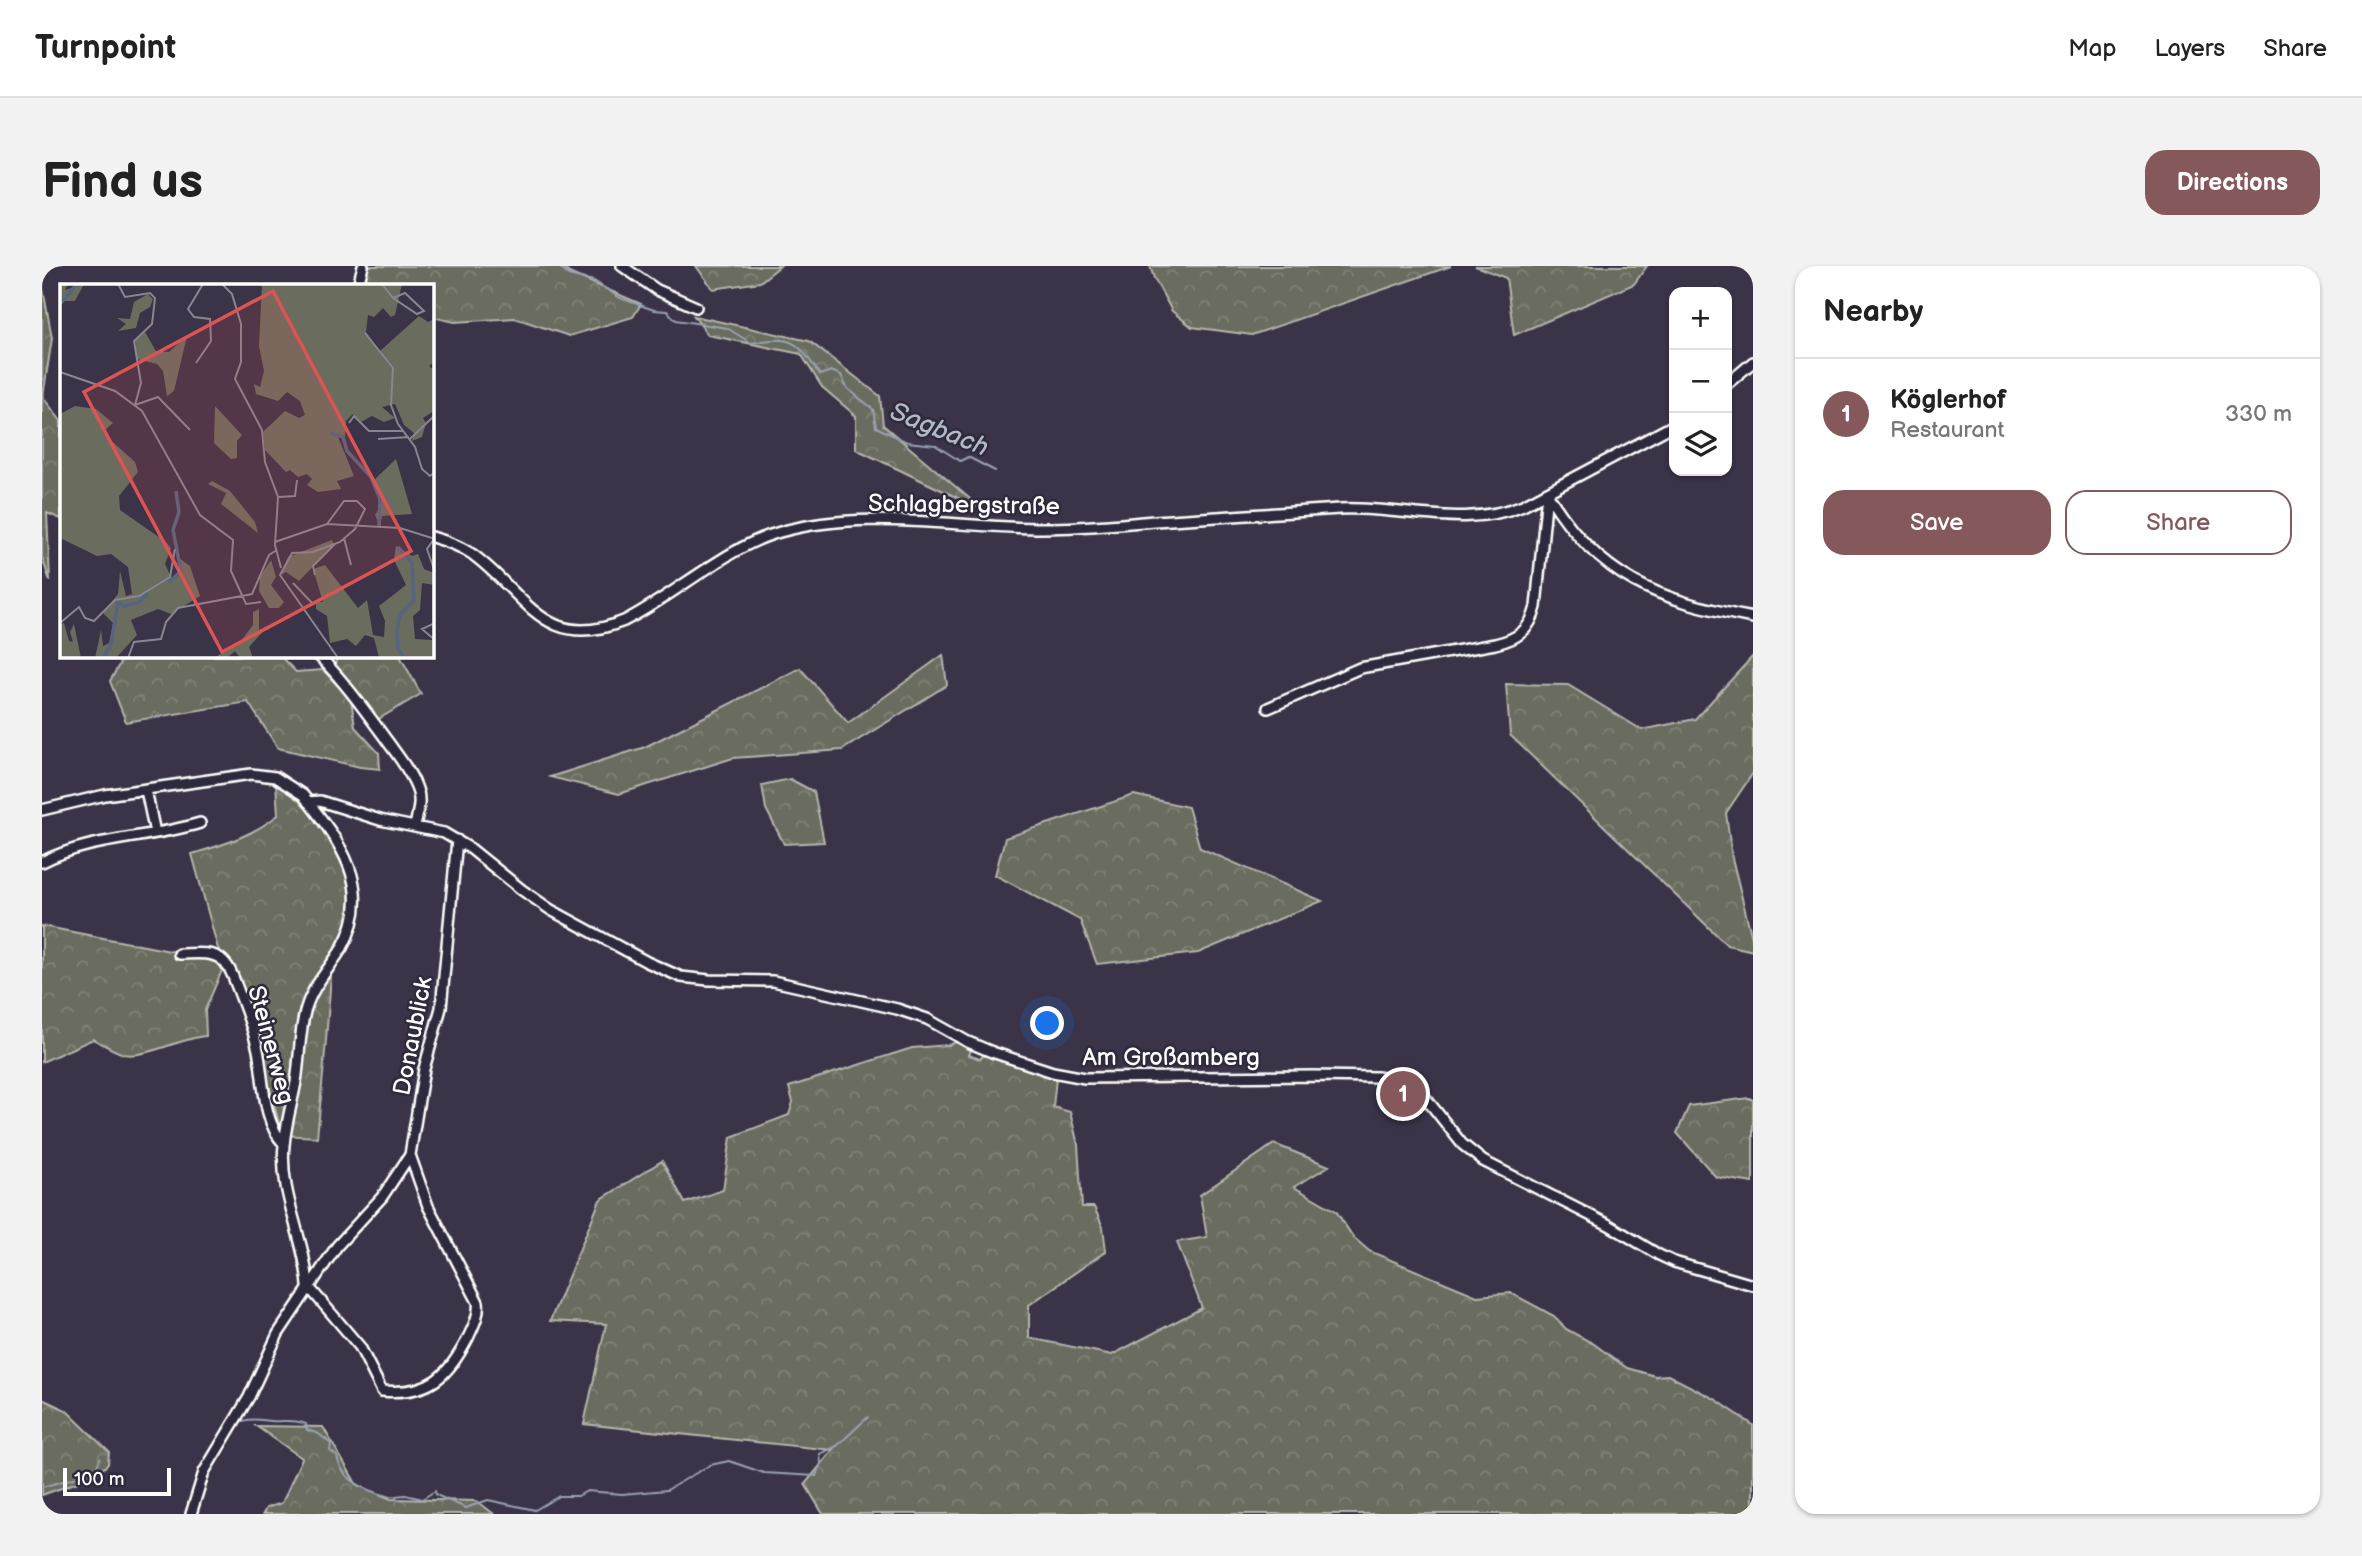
<!DOCTYPE html>
<html lang="en">
<head>
<meta charset="utf-8">
<style>
  body { margin:0; font-family:"Balsamiq Sans",sans-serif; background:#f2f2f2; color:#222 }
  .controls { position:absolute; right:21px; top:21px; display:grid; overflow:hidden; border-radius:14px; box-shadow:0 2px 5px #0004 }
  .controls button { width:63px; height:63px; display:grid; place-items:center; padding:0; border:0; border-bottom:2px solid #e0e0e0; background:#fff; color:#222; font:35px sans-serif }
  .scale { position:absolute; left:21px; bottom:18px; width:108px; box-sizing:border-box; padding-left:7px; border:4px solid #fff; border-top:0; font-size:19px; line-height:24px; white-space:nowrap; color:#fff; -webkit-text-stroke:5px #2f2a3d; paint-order:stroke }
  .you { position:absolute; left:1006px; top:758px; width:24px; height:24px; margin:-18px; border:5px solid #fff; border-radius:50%; background:#1a73e8; box-shadow:0 0 0 10px #1a73e833 }
  .badge { display:grid; place-items:center; width:46px; height:46px; border-radius:50%; background:#85585c; color:#fff; font-size:23px; font-weight:700 }
  .pin { position:absolute; translate:-50% -50%; border:4px solid #fff; box-shadow:0 2px 7px #0006 }
  .list { margin:0; padding:0; list-style:none }
  h2 { display:flex; justify-content:space-between; align-items:center; height:91px; margin:0; padding:0 28px; font-size:30px }
  h2 small { font-size:23px; font-weight:400; color:#767676 }
  .list li { display:grid; grid-template-columns:46px 1fr auto; gap:21px; align-items:center; box-sizing:border-box; height:112px; padding:0 28px; border-top:2px solid #e0e0e0 }
  .list b { display:block; font-size:26px; white-space:nowrap }
  .list p { margin:0; font-size:23px; white-space:nowrap; color:#767676 }
  .list em { font-size:23px; font-style:normal; color:#767676 }
  .actions { display:flex; gap:14px; padding:21px 28px }
  .actions a { flex:1; padding:16px 0; border:2px solid #85585c; border-radius:21px; text-align:center; font-size:24px; color:#85585c }
  .actions .main { background:#85585c; color:#fff }
  .icon { flex:none; width:38px; height:38px; fill:none; stroke:currentColor; stroke-width:2; stroke-linecap:round; stroke-linejoin:round }
  .map { position:relative; flex:none; width:1711px; height:1248px; overflow:hidden; border-radius:21px }
  header { display:flex; align-items:center; gap:42px; box-sizing:border-box; height:98px; padding:0 35px; background:#fff; border-bottom:2px solid #e0e0e0 }
  header strong { font-size:33px }
  nav { display:flex; gap:38px; margin-inline-start:auto; font-size:24px }
  .intro { display:flex; align-items:center; justify-content:space-between; box-sizing:border-box; height:168px; padding:0 42px }
  h1 { margin:0; font-size:49px }
  .button { padding:18px 32px; border-radius:21px; background:#85585c; color:#fff; font-size:24px; font-weight:700 }
  main { display:flex; gap:42px; padding:0 42px }
  aside { flex:1; background:#fff; border-radius:21px; box-shadow:0 2px 5px #0004 }
  .map>svg:first-child { display:block }
  .forest { fill:url(#forest-crowns); stroke:#b4b6ae; stroke-width:2 }
  .lines { fill:none; stroke-linecap:round; stroke-linejoin:round }
  .stream { stroke:#99a2b2; stroke-width:2 }
  .street-casing { stroke:#fff; stroke-width:14 }
  .street { stroke:#2f2a3d; stroke-width:9 }
  .labels { text-anchor:middle; dominant-baseline:central; stroke-width:5; stroke-linejoin:round; paint-order:stroke }
  .street-label { font-size:24px; fill:#fff; stroke:#2f2a3d }
  .water-label { font-size:26px; font-style:italic; fill:#b2b9c5; stroke:#2f2a3d }
  .inset-river { fill:none; stroke:#55647f; stroke-width:3.5 }
  .inset-road { fill:none; stroke:#898591; stroke-width:2 }
  .view { fill:#de5353; fill-opacity:0.15; stroke:#de5353; stroke-width:3.5 }
  .inset-edge { fill:none; stroke:#fff; stroke-width:3.5 }
</style>
</head>
<body>
<header>
<strong>Turnpoint</strong>
<nav><a>Map</a><a>Layers</a><a>Share</a></nav>
</header>
<div class="intro"><h1>Find us</h1><a class="button">Directions</a></div>
<main>
<div class="map">
<svg width="1711" height="1248" viewBox="0 0 1711 1248">
  <defs>
    <pattern id="forest-crowns" width="20" height="18" patternUnits="userSpaceOnUse" patternTransform="scale(1.75)"><rect width="20" height="18" fill="#6a6c5e"/><path d="M2 6a3 3 0 1 1 6 0M12 15a3 3 0 1 1 6 0" fill="none" stroke="#808276"/></pattern>
  </defs>
  <rect width="100%" height="100%" fill="#3b3347"/>
  <filter id="ink" filterUnits="userSpaceOnUse"><feTurbulence type="fractalNoise" baseFrequency=".0143" numOctaves="2"/><feDisplacementMap in="SourceGraphic" scale="14" xChannelSelector="R" yChannelSelector="G"/><feConvolveMatrix kernelMatrix="1 2 1 2 8 2 1 2 1" color-interpolation-filters="sRGB"/></filter>
  <g filter="url(#ink)">
    <path class="forest" d="M326,0H519L527,7L599,38L591,51L527,70L473,52L413,56L390,51V19H329L324,11Z
      M654,0H738L718,16L671,23Z
      M1108,0H1409L1210,69L1150,61L1130,45L1112,12Z
      M1433,0H1605L1592,18L1472,69L1464,12Z
      M0,17L10,72L1,131L19,155V253L5,247L8,315L0,291Z
      M652,50L767,75L838,130L841,159L941,244L814,183V150L780,121L759,88L666,69Z
      M901,389L905,419L800,484L691,492L577,528L508,511L603,481L758,402L806,457Z
      M82,390H238L254,406L281,404L309,433L313,461L337,487L338,503L318,501L236,482L206,436L84,456L68,415Z
      M296,390H358L379,428L335,454L292,400Z
      M1711,390V507L1684,547L1690,592L1711,676V685L1685,679L1468,469L1464,418L1526,419L1600,464L1653,453Z
      M748,513L772,526L782,576L742,578L724,543L720,519Z
      M234,516C275,546 316,595 307,650C305,666 291,679 290,694C286,754 281,812 275,871L240,869L208,746L193,702L176,683L150,588C181,579 210,570 236,549Z
      M1092,529L1146,541L1158,582L1280,635L1156,687L1055,698L1038,654L953,609L963,572Z
      M0,660L174,694L181,702L163,744L164,770C142,771 101,793 82,788C71,785 61,778 51,773L0,796Z
      M915,776L930,782L927,789L938,793L943,788L1014,812L1011,841L1028,846L1036,879L1040,941H1052L1061,961L1064,985L987,1039V1072L1070,1089L1160,1042L1135,976L1165,971L1158,929L1232,878L1287,900L1252,921L1294,945L1311,971L1327,985L1435,1030L1469,1027L1512,1050L1524,1063L1552,1078L1585,1102L1613,1110L1626,1109L1673,1133L1711,1159V1248H781L763,1218L791,1184L542,1158L564,1058L508,1055L558,934L620,895L643,937L681,924L689,871L747,849L751,836L747,821L870,782L906,779Z
      M1707,832L1711,834V917L1674,911L1635,867L1647,840Z
      M0,1133L24,1144L67,1186L66,1198L52,1210L0,1229Z
      M214,1160L281,1161L315,1219L349,1233L435,1235L452,1248H221L224,1242L240,1237L260,1192Z"/>
    <g class="lines">
      <path class="stream" d="M516,0L526,9L552,15L578,32L612,44L625,45L634,54L685,62L709,77C752,69 755,75 778,109L789,105L799,109L805,122L831,143L834,161L865,176L893,179L918,195L926,191L953,205
        M201,1155C212,1152 218,1154 229,1155C242,1156 251,1153 264,1158L265,1164L277,1168L289,1178L288,1185L295,1190C299,1214 325,1225 346,1230C352,1231 357,1229 363,1229C369,1230 375,1232 380,1233L393,1225L394,1229L424,1242L446,1234L493,1244L517,1230H536L545,1225L580,1228L625,1224L668,1199L687,1195L722,1207L774,1210L779,1198L778,1188L795,1180L826,1151
        M0,1221L53,1206L58,1192"/>
      <defs>
        <path id="street" d="M580,0L615,24L654,41
          M316,19L321,0
          M1685,118L1711,96
          M1505,227C1558,314 1616,334 1711,352
          M390,271C404,275 418,280 430,288C485,328 501,387 582,355C632,330 686,280 738,266C823,242 916,262 1002,262C1039,262 1076,258 1113,255C1175,251 1236,247 1298,243C1360,240 1422,264 1481,239L1632,159
          M277,390C303,416 324,446 346,476C356,490 369,506 375,523C380,535 375,548 373,561
          M1226,442L1318,402L1453,378C1476,373 1488,364 1494,341L1505,227
          M104,524L113,567
          M266,536L278,535L338,554L402,567L429,583L480,624L509,644L605,696L639,711L667,714L731,715L855,743L885,753L926,776L950,786L1011,806L1043,812L1271,810L1335,811L1362,815L1379,826L1420,878L1441,895L1567,959L1617,989L1632,996L1711,1019
          M0,544L63,529L209,508L233,511L261,529C298,576 334,622 300,682C288,702 271,719 264,742C257,765 258,792 254,816C250,837 244,857 242,879C237,928 263,972 266,1020
          M0,596C48,571 107,573 158,557
          M137,688C150,688 168,685 179,693C188,700 191,711 195,721C203,742 211,762 216,784C222,813 220,855 242,878
          M266,1020L318,1081L340,1125C387,1129 406,1111 426,1072C431,1061 438,1048 436,1036L386,940L368,889L382,803L399,742L415,574
          M149,1248L162,1206L207,1131L236,1068L295,980L340,931L368,889"/>
      </defs>
      <use href="#street" class="street-casing"/>
      <use href="#street" class="street"/>
    </g>
  </g>
  <g class="labels">
    <g class="street-label">
      <text transform="translate(922 239) rotate(1)">Schlagbergstraße</text>
      <text transform="translate(371 770) rotate(-79)">Donaublick</text>
      <text transform="translate(229 779) rotate(75)">Steinerweg</text>
      <text x="1129" y="791">Am Großamberg</text>
    </g>
    <g class="water-label">
      <text transform="translate(897 164) rotate(22)">Sagbach</text>
    </g>
  </g>
  <g transform="translate(18 18)">
    <rect width="374" height="374" fill="#3b3347"/>
    <path d="M0,0H8L5,6L24,0L15,17H0ZM202,0H342L335,31L331,33L323,24L314,33L308,31L306,48L320,67L359,32L368,38L374,35V78L369,82L374,86V127L363,134L366,139L362,153L352,157L354,149L344,141L335,120L322,123L335,134L324,138L312,132L301,138L293,130L286,137L285,154L278,153L294,192L277,197L281,205L258,208L247,201L252,195L247,190L238,193L230,186L226,188L205,166L203,148L225,127L239,134L245,131L240,117L227,108L218,117L196,110L194,100L200,103L204,87L199,62ZM88,10L93,15L90,23L80,29L76,44L58,47L66,40L57,34L70,35L74,18ZM85,48L96,67L109,68L127,52L114,107L107,112L103,87L97,80L77,75L75,56ZM15,122L36,125L53,139L46,145V152L75,178L78,188L59,212L60,226L106,258L111,264L105,280L111,293L119,291V274L130,282L140,312L111,330L98,325L71,336L77,351L56,374H35L41,346L43,362L49,359L53,339L43,329L58,310L60,287L66,312L72,310L68,283L51,270L37,272L0,254V130ZM155,122L182,151L177,157V174L171,175L154,159ZM336,175L352,230L322,232L320,242L315,231L321,222L315,195ZM152,197L170,207L195,238L198,249L161,220L166,209L148,200ZM272,256L274,261L239,297L226,288L221,291L228,273ZM336,262L352,272L358,270L364,285L374,289L375,301L362,299L360,326L353,332L355,355L373,356L374,374H319L314,354L305,351L296,362L287,355L270,359L267,332L256,325V318H263L253,285L265,281L298,324L307,316L313,351L324,353L325,337L319,322L346,301L334,276ZM211,276L216,293L211,301L224,318L219,324H209L199,307L200,292ZM199,325V346L209,341L189,363L193,374H180L175,367L167,374H154L181,357L193,341V328ZM4,339L9,357L13,358L10,348L14,340L21,374H0V340Z" fill="#6a6c5e"/>
    <path class="inset-river" d="M0,20L17,0M270,149L283,153L287,167L311,193L320,215L319,242M338,263L352,279L354,316L340,330L337,347L338,365L344,374M109,298L121,287L113,246L119,228L116,207M43,374L51,360L58,318L64,322L78,319L88,309"/>
    <path class="inset-road" d="M58,0L65,13L90,9L95,14L92,40L74,57L81,99L75,121M162,0L172,10L181,40V78L175,95L202,146L205,178L218,213L215,261L221,284M322,0L333,14L357,30L364,27L345,9L333,14M305,49L333,84L331,121L338,140L355,163L362,185L370,192L375,188M136,79L151,57L150,35L134,33L128,25L143,0M0,88L55,107L82,127L140,231L173,256L171,287L186,320L201,318M75,121L98,113L130,146M289,139L294,132L309,147H343M318,155L349,153M350,155L373,133M218,213L235,212L237,196M267,240L284,217H297L305,225L295,245L280,258L253,268L232,269L220,291L278,374M284,254L291,281M374,255L367,265L375,288M215,258L267,240L340,244L375,255M255,291L253,282L275,260M233,299L253,320M0,339L19,323L25,334L34,337L55,316L79,312L110,293L115,265M375,339L362,345L375,356M68,374L74,358L101,355L106,338L118,324L192,310L209,271L217,266"/>
    <path class="view" d="M213,7L351,267L162,368L24,108Z"/>
    <rect width="374" height="374" class="inset-edge"/>
  </g>
</svg>
<div class="controls">
<button>+</button>
<button>−</button>
<button><svg class="icon" aria-label="layers" viewBox="0 0 24 24"><path d="M12 4l9 5-9 5-9-5zM3 14l9 5 9-5"/></svg></button>
</div>
<div class="scale">100 m</div>
<div class="you"></div>
<div class="pin badge" style="left:1361px;top:828px">1</div>
</div>
<aside>
<h2>Nearby<small></small></h2>
<ul class="list">
<li><span class="badge">1</span><div><b>Köglerhof</b><p>Restaurant</p></div><em>330 m</em></li>
</ul>
<div class="actions"><a class="main">Save</a><a>Share</a></div>
</aside>
</main>
</body>
</html>
